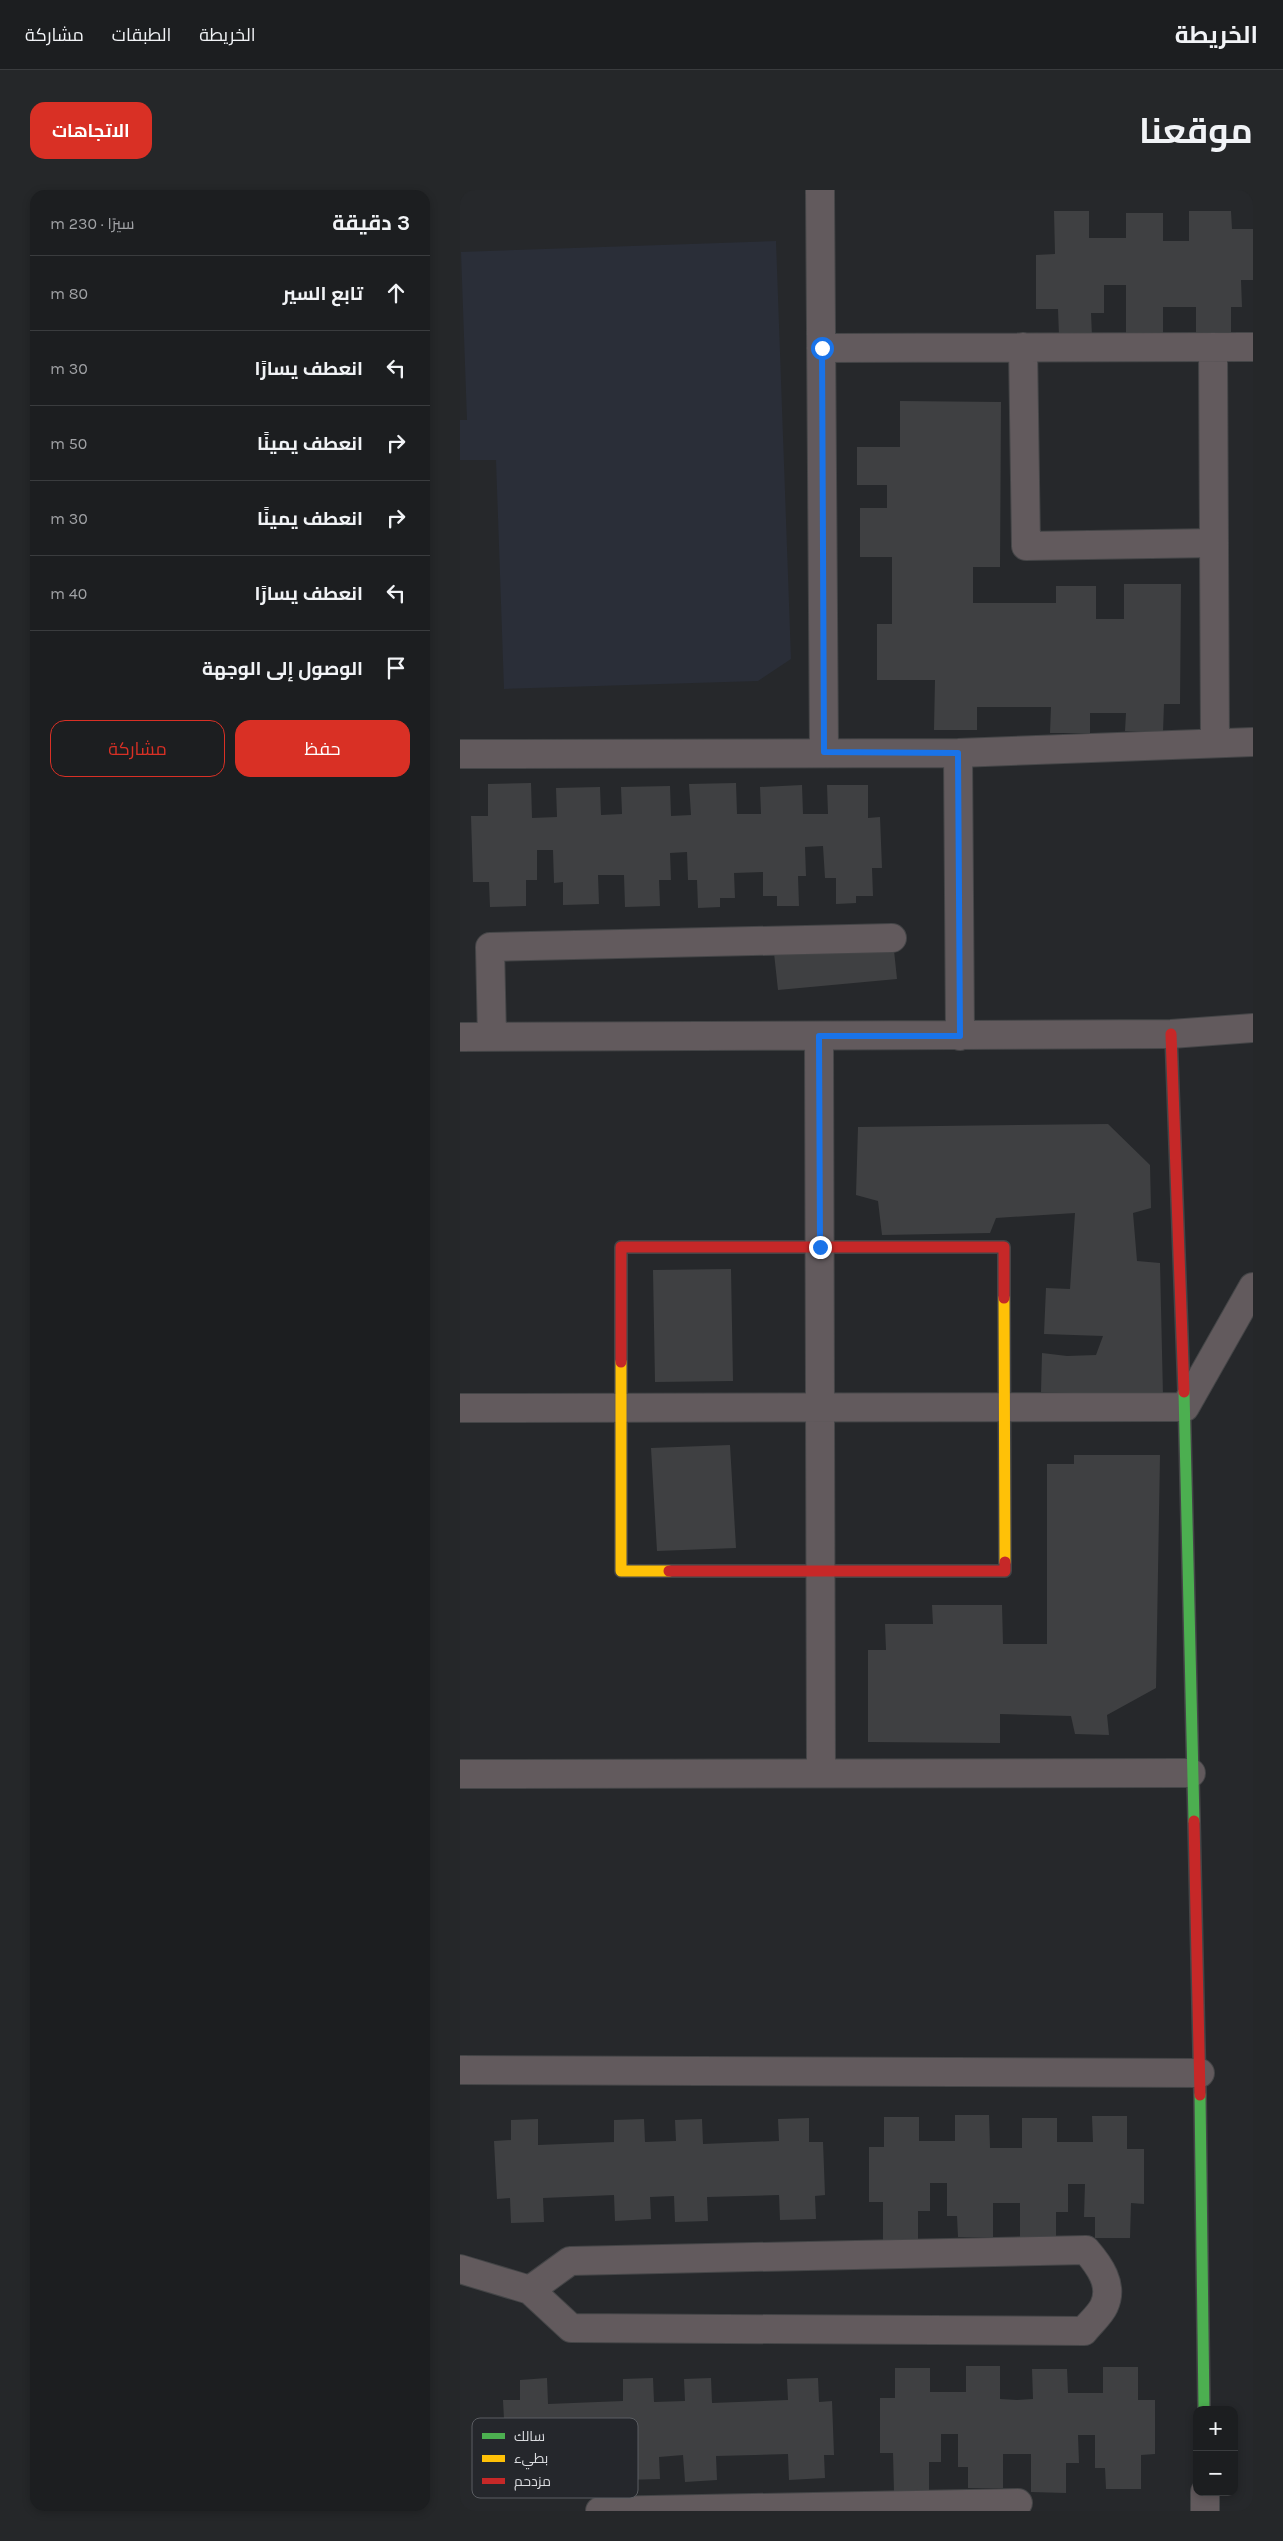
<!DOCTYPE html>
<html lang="ar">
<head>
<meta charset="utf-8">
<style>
  body { margin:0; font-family:Karla,Cairo,sans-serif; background:#252729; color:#f1f3f6; direction:rtl }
  .controls { position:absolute; right:15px; bottom:15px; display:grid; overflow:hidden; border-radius:10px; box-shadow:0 2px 8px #0003 }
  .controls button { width:45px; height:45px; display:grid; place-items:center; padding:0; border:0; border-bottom:1px solid #3a3c3e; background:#1c1e20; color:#f1f3f6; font:25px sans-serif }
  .stop { position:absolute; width:15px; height:15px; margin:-11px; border:4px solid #1a73e8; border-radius:50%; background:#fff }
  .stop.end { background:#1a73e8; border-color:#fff; box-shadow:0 1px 5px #0008 }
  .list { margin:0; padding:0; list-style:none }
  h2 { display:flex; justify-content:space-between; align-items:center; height:65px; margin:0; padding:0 20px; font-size:21px }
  h2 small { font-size:16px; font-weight:400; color:#a0a2a5 }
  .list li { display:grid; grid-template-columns:32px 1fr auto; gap:15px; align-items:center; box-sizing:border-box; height:75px; padding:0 20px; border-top:1px solid #3a3c3e }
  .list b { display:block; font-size:19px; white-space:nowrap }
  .list em { font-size:16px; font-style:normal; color:#a0a2a5 }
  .actions { display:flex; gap:10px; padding:15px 20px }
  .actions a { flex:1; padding:11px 0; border:1px solid #d93025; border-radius:15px; text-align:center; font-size:18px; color:#d93025 }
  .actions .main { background:#d93025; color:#fff }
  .icon { flex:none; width:28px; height:28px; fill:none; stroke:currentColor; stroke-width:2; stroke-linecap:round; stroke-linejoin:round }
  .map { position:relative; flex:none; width:793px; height:2321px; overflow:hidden; direction:ltr; border-radius:15px }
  header { display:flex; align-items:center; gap:30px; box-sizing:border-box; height:70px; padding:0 25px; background:#1c1e20; border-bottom:1px solid #3a3c3e }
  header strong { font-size:24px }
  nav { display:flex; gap:28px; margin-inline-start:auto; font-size:18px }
  .intro { display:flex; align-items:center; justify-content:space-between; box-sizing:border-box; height:120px; padding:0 30px }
  h1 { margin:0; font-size:35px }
  .button { padding:12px 22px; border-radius:15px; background:#d93025; color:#fff; font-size:18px; font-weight:700 }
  main { display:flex; gap:30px; padding:0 30px }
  aside { flex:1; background:#1c1e20; border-radius:15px; box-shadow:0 2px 8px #0003 }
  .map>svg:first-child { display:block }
  .built { fill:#2a2e38 }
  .building { fill:#3f4042 }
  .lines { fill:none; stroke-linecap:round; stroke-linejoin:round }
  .street-casing { stroke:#444547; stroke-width:30 }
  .fast-casing { stroke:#444547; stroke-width:14 }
  .slow-casing { stroke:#444547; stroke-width:14 }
  .jam-casing { stroke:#444547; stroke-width:14 }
  .street { stroke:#625a5d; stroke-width:28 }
  .fast { stroke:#4caf50; stroke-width:11 }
  .slow { stroke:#ffc107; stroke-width:11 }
  .jam { stroke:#c62828; stroke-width:11 }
  .route { stroke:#1a73e8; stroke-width:6 }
  .key { fill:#25272c; stroke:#5b5d62; stroke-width:1 }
  .key-label { font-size:14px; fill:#dadbdf }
</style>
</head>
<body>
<header>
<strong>الخريطة</strong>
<nav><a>الخريطة</a><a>الطبقات</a><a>مشاركة</a></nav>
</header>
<div class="intro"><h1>موقعنا</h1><a class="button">الاتجاهات</a></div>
<main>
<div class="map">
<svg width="793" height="2321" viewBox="0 0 793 2321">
  <rect width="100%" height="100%" fill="#26282b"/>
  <path class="built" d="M316,51L331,469L298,491L44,499L36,270H0V230H7L1,62Z"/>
  <path class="building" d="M594,21H629V48H666V23H703V51H729V21H771L772,39H793V90H781L782,117H771V144L736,145V117H703V145H666V95H644V123H631L632,146H599L598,119H576V65L595,64Z
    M440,211L541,212L540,377H513V413H596V396H636V429H664V394H721L720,514H704L703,542L665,541L666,523H630V543H590L591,517H517V540H474L475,490H417V434H432V367H400V318H427V295H397V257H440Z
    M71,593L72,628L97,627L96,598L140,597L141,625L162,624L161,597L210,596L211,626L231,625L229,594L276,593L277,624H301L300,597L342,595L343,624H368L367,595H408V628L420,627L422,678H412L413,706H396V713L376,714V688H365L363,656L345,657L346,686H338L339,716H317V706H303V682L274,683L275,708H260V717L238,718L237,690H228L227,662L210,663L211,690H199L200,716L165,717L164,685H138L139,714L103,715V692L94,693L93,660H77V690H66V716L30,717L29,692H13L11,626H28V594Z
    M433,751L437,789L318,800L314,763Z
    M648,934L690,975L691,1018L673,1023L677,1071L700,1073L703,1206L581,1202L582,1163L607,1166L636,1165L643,1146L584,1144L586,1098L610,1099L615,1023L536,1028L530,1043L422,1045L418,1011L396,1005L398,937Z
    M271,1079L273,1191L195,1192L193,1080Z
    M270,1255L276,1358L197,1361L191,1258Z
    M614,1265H700L696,1498L647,1525L649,1545L615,1544L611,1526L540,1524V1553L408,1552V1460H426L425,1434H473L472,1415H542L543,1454H587V1274H614Z
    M495,1925H529L530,1958H562V1928H597V1952H633L632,1926H667V1959H684V2014L671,2013L670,2048H635V2027H624L625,1994H608V2022H596V2052H560V2013H533V2047H498L497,2026H487V1993H470V2021H458V2051L423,2050V2012H409V1957H424V1927H459V1951H495Z
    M349,1928V1952H363L365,2005L355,2006L356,2029L320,2030L319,2005L247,2007L248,2031L215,2032L214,2006L190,2007L191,2029L155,2031L154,2005L83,2008L84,2032L51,2033L50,2008L37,2009L34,1951L51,1950V1930L78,1929V1955L154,1952V1930L184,1929L185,1952L216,1951L215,1930L242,1929L243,1954L319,1951L318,1929Z
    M506,2176H540V2209L557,2210L573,2209L572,2179H607L608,2203H643V2177H678V2210H695V2264L681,2265V2299H646L645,2278H635V2245H618L619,2273H606V2303L571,2302V2264H543V2298H508V2277H498V2244H481V2272H469V2302H434L433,2263H420V2208H435V2178H470V2202H506Z
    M87,2188L88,2214L163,2211V2189L193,2188L194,2212L225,2211L224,2189L251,2188L252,2213L328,2210L327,2189L358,2188L359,2212L372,2211L374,2265H364L365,2288L329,2290L328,2264L256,2266L257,2290L225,2292L223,2265L199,2267L200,2289L165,2290L164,2264L92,2267L93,2291L60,2292L59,2268H46L43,2210H60V2190Z"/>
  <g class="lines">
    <defs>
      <path id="street" d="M360,0L364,562
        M563,157L566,356L754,353
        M753,157L755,553
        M361,158L793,157
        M498,563L500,846
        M0,564L498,563L793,552
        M0,847L711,844L793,838
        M32,847L30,757L432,748
        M359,847L361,1583
        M0,1218L725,1217L793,1097
        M0,1584L731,1583
        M0,1880L740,1883
        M0,2079L70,2100L111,2138L624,2141C630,2133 640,2125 644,2116C654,2095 639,2075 626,2060L110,2071L70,2100
        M745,2302V2321
        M140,2321L558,2313"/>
      <path id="fast" d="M724,1202L734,1631
        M740,1905L744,2220"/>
      <path id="slow" d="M544,1108L545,1372
        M161,1172V1381H209"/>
      <path id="jam" d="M711,844L724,1202
        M161,1057H544V1108
        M161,1057V1172
        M209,1381H545V1372
        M734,1631L740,1905"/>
    </defs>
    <use href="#street" class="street-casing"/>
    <use href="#fast" class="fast-casing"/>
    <use href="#slow" class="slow-casing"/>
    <use href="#jam" class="jam-casing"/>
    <use href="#street" class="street"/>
    <use href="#fast" class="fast"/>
    <use href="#slow" class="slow"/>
    <use href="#jam" class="jam"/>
  </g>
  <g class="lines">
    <path class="route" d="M360,1057L359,846H500L498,563L364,562L362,158"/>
  </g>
  <rect x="12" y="2228" width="166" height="80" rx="8" class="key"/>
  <rect x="22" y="2243" width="23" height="6" fill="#4caf50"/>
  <rect x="22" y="2265" width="23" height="7" fill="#ffc107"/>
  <rect x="22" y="2288" width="23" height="6" fill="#c62828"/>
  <g class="key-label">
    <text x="54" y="2251">سالك</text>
    <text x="54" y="2273">بطيء</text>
    <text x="54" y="2296">مزدحم</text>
  </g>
</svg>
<div class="controls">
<button>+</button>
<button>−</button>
</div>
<div class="stop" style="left:362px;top:158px"></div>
<div class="stop end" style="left:360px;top:1057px"></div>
</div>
<aside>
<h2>3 دقيقة<small>سيرًا · 230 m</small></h2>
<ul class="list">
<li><svg class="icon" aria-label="ahead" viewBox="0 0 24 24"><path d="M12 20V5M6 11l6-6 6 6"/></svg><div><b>تابع السير</b></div><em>80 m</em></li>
<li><svg class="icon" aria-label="left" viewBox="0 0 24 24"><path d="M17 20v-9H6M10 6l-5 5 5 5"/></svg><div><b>انعطف يسارًا</b></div><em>30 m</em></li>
<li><svg class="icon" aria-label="right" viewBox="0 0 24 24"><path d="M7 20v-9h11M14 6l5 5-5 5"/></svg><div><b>انعطف يمينًا</b></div><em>50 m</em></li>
<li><svg class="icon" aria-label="right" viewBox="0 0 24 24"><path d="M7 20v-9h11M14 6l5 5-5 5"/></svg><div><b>انعطف يمينًا</b></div><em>30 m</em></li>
<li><svg class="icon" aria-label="left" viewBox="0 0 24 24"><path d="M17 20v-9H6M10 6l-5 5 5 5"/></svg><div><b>انعطف يسارًا</b></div><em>40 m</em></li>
<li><svg class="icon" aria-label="arrive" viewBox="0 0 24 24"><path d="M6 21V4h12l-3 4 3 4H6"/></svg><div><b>الوصول إلى الوجهة</b></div></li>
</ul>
<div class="actions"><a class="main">حفظ</a><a>مشاركة</a></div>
</aside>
</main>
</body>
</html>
